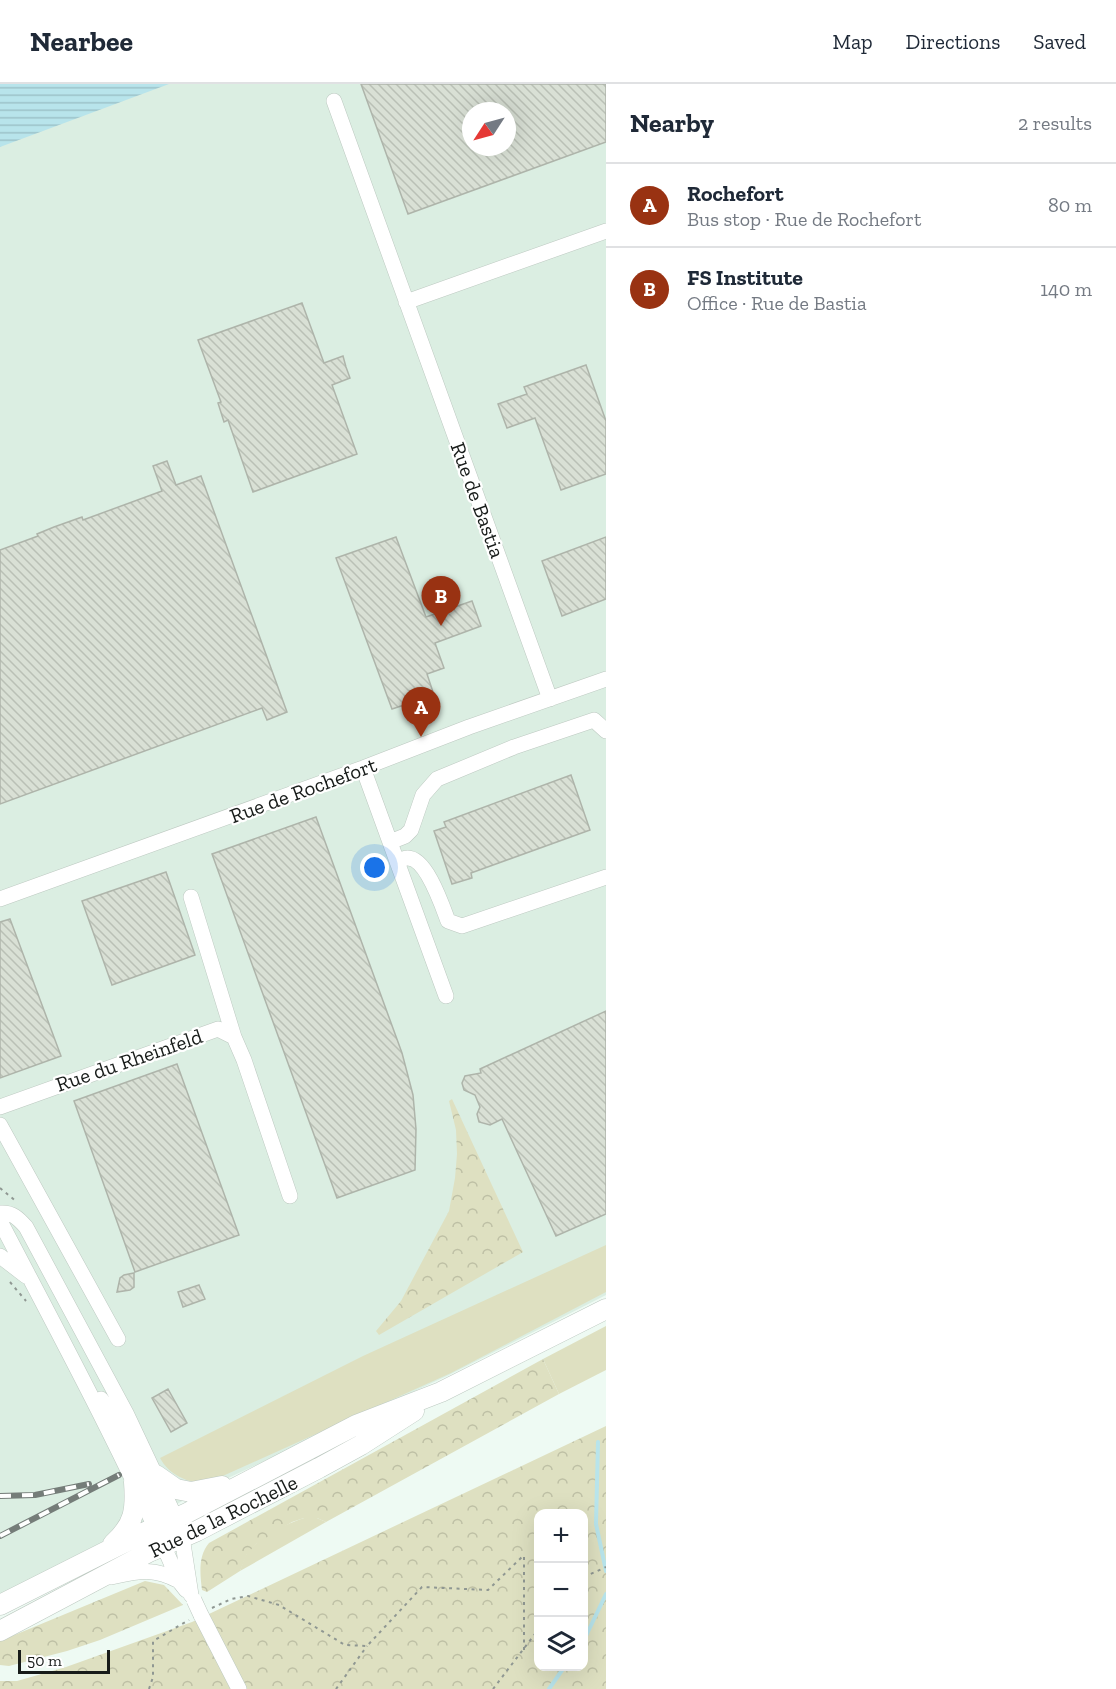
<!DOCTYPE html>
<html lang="en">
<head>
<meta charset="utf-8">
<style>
  body { margin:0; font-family:"Zilla Slab",serif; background:#f2f2f3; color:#1f2937 }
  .controls { position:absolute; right:18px; bottom:18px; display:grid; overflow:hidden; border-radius:12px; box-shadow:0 6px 24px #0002 }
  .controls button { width:54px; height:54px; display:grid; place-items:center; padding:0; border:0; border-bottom:2px solid #e0e1e3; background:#fff; color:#1f2937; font:30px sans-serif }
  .compass { position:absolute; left:462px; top:18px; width:54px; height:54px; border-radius:50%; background:#fff; box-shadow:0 6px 24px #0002; rotate:234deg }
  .scale { position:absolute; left:18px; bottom:15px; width:92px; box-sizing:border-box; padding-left:6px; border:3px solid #171b19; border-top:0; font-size:16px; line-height:21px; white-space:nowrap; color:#171b19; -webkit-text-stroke:4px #fff; paint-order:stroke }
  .you { position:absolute; left:375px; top:784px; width:21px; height:21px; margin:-15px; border:4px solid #fff; border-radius:50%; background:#1a73e8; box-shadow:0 0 0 9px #1a73e833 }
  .badge { display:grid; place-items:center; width:39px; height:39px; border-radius:50%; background:#993212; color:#fff; font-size:20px; font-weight:700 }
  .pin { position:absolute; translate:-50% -50px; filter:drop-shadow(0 2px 3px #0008) }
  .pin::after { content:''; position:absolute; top:32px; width:21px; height:18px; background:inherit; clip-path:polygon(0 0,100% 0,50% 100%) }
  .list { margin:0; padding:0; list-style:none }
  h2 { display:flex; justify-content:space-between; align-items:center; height:78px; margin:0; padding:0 24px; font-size:26px }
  h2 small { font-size:20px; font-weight:400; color:#747a83 }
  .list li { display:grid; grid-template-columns:39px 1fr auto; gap:18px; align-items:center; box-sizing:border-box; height:84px; padding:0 24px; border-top:2px solid #e0e1e3 }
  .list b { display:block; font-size:22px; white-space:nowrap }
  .list p { margin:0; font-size:20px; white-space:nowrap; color:#747a83 }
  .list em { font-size:20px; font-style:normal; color:#747a83 }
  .icon { flex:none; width:33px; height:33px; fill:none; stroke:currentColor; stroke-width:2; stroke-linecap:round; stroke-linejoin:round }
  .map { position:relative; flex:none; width:606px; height:1605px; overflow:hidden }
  header { display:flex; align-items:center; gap:36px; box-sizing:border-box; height:84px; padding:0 30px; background:#fff; border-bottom:2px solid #e0e1e3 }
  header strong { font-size:28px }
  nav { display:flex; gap:33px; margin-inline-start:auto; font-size:21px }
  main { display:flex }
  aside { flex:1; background:#fff }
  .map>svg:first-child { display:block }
  .built { fill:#dbeee2; fill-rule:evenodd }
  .green { fill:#dee0c1 }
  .forest { fill:url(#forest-crowns); fill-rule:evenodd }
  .water { fill:url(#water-rules) }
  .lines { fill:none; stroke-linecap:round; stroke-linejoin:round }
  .stream { stroke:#b8e4eb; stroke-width:4 }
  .building { fill:url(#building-back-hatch); stroke:#aeb4aa; stroke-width:1.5; fill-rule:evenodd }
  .minor-casing { stroke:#bdc9c1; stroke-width:16 }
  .major-casing { stroke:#bdc9c1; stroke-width:21 }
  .path { stroke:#8f9792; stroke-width:2; stroke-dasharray:3 4.5; stroke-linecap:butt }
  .minor { stroke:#fff; stroke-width:15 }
  .major { stroke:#fff; stroke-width:20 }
  .rail-casing { stroke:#757d79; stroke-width:6 }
  .rail { stroke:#fff; stroke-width:4; stroke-dasharray:11; stroke-linecap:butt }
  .minor-bridge-casing { stroke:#bdc9c1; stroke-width:16; stroke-linecap:butt }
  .minor-bridge { stroke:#fff; stroke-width:15 }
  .labels { text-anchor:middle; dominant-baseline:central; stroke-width:4.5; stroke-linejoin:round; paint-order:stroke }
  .street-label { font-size:21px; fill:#171b19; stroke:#fff }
</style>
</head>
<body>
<header>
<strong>Nearbee</strong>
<nav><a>Map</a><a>Directions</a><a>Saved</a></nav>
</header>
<main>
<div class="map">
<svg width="606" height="1605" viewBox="0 0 606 1605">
  <defs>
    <pattern id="forest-crowns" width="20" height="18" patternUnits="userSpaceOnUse" patternTransform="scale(1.5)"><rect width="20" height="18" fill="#dee0c1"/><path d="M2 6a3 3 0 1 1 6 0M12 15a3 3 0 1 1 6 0" fill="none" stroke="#bec0a5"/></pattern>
    <pattern id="water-rules" width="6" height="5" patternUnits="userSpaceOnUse" patternTransform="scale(1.5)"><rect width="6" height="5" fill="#b8e4eb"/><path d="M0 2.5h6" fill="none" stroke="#9dc3c9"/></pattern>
    <pattern id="building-back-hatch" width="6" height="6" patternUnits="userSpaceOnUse" patternTransform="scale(1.5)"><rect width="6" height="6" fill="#d9e0d5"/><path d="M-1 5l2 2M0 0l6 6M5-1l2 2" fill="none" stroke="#bac0b6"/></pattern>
  </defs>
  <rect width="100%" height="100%" fill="#eefaf3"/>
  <path class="built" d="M0,0H606V1211L449,1291L211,1402L0,1513ZM471,27H507V63H471Z"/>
  <path class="green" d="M606,1161V1208L451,1289L205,1400C187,1398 169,1391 160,1374L363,1272Z
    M606,1242V1286L559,1310L543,1275Z
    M304,1434H317L326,1438L240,1487C242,1481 244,1475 247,1469C259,1453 286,1440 304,1434Z"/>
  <path class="forest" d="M452,1015L523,1168L379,1251L376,1247L401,1217L449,1127L455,1094L457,1070L456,1046L449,1017Z
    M543,1275L559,1310L326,1438L317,1434H304L292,1438L256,1460L247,1470L240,1487L207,1508L202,1506C200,1490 198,1472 209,1459Z
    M606,1342V1605H0V1597H17L66,1583L192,1538ZM538,1430H584V1582H538Z
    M145,1497L164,1501L183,1521L100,1556L67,1567L9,1582L0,1581V1557Z"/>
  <path class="water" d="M0,0H169L0,63Z"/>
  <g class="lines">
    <path class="stream" d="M598,1358L596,1440L606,1487
      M584,1556L606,1510
      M549,1605L565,1582"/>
  </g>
  <path class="building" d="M361,0H606V58L408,130ZM471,27H507V63H471Z
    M302,219L324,279L343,272L346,283L350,294L332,301L357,370L253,408L228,336L224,338L218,319L221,318L198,256Z
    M586,281L606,337V390L561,406L535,334L507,344L498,320L527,310L524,303Z
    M167,377L176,401L201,392L287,628L267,636L262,624L0,720V466L38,452L37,450L54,443L82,433L83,436L162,407L153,382Z
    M396,453L426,533L472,517L481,542L435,559L444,584L427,590L434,611L392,625L336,474Z
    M606,453V515L562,532L542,477Z
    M571,691L590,746L471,789L472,794L452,800L434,747L446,743L444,738Z
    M316,733L402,969L413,1011L416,1045L415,1086L337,1114L212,770Z
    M166,788L195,871L112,901L82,817Z
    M10,835L61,972L0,994V838Z
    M606,927V1130L556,1152L502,1035L490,1041L479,1038L477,1030L480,1023L475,1011L464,1006L462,999L465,992L481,989L480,985Z
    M177,980L239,1151L135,1188L74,1017Z
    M134,1189V1203L130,1206L117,1208L120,1194L124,1191Z
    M199,1201L205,1215L183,1223L178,1208Z
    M168,1305L187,1339L171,1348L152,1314Z"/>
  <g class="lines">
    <defs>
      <path id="minor" d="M334,17L550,615
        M406,218L606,147
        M363,684L446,912
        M390,758L405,752L411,746L423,711L437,695L514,663L594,636L606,647
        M398,778C401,777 403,774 407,774C426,773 442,821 448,837L462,842L606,793
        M191,813L234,953
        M0,815L363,684L469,643L606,595
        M0,1023L218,945L234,953L244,976L290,1112
        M0,1041L118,1255
        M0,1129C12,1128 18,1134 26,1143L126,1329L176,1435L182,1453L191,1511
        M0,1137C62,1256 126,1374 179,1497L186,1506
        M0,1172L26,1192
        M101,1315C120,1340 134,1368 147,1397C155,1413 158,1433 172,1446
        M111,1493C139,1487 153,1483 179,1497
        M201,1531L239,1605"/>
      <path id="major" d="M156,1391L176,1405L191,1408L222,1402
        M113,1460C135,1440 136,1425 134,1398
        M0,1521L143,1449L187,1429L356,1341L441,1308L606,1225
        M0,1547L151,1467L197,1447L319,1384L361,1361L414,1327"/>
    </defs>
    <use href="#minor" class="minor-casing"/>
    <use href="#major" class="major-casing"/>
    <path class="path" d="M0,1104L17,1118
      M10,1198L26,1217
      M584,1493L606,1483
      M212,1524L231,1515L248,1512L279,1521L345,1561L367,1562L422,1503L488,1506L524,1471
      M524,1566V1473
      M149,1605L153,1593V1557L189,1536
      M336,1605L367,1562
      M493,1605L538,1546"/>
    <use href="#minor" class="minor"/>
    <use href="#major" class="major"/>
    <defs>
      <path id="rail" d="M0,1412L35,1411L89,1400
        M0,1452L119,1391"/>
    </defs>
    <use href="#rail" class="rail-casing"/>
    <use href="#rail" class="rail"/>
    <defs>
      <path id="minor-bridge" d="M194,1516L201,1531"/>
    </defs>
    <use href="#minor-bridge" class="minor-bridge-casing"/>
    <use href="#minor-bridge" class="minor-bridge"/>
  </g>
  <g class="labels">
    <g class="street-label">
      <text transform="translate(478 416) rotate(70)">Rue de Bastia</text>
      <text transform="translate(303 706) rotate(-20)">Rue de Rochefort</text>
      <text transform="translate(129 976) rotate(-19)">Rue du Rheinfeld</text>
      <text transform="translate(223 1432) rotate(-26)">Rue de la Rochelle</text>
    </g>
  </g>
</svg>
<div class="controls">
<button>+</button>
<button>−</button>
<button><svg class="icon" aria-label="layers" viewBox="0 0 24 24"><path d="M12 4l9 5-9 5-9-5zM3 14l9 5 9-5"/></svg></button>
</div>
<svg class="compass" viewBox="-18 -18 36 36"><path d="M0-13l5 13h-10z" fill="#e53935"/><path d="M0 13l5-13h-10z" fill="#747a83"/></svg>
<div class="scale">50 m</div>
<div class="you"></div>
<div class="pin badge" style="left:421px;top:653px">A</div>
<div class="pin badge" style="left:441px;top:542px">B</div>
</div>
<aside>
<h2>Nearby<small>2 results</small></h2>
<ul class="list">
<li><span class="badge">A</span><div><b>Rochefort</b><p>Bus stop · Rue de Rochefort</p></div><em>80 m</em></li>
<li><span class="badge">B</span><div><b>FS Institute</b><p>Office · Rue de Bastia</p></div><em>140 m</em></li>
</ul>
</aside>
</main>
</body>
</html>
